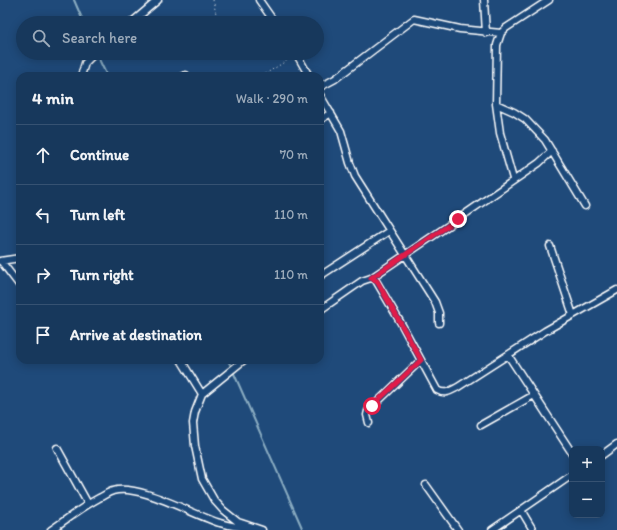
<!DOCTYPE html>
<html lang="en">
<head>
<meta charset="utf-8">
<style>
  body { margin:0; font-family:Itim,sans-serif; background:#203f62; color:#f1f3f6 }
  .controls { position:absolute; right:12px; bottom:12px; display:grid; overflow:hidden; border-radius:8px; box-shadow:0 2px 10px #0003 }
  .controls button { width:36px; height:36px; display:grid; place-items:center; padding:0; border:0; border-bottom:1px solid #365272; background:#17385c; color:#f1f3f6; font:20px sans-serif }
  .stop { position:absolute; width:12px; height:12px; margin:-9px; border:3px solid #e11d48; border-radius:50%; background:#fff }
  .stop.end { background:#e11d48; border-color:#fff; box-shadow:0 1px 4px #0008 }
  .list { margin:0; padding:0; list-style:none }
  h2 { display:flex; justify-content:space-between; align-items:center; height:52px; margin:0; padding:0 16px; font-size:17px }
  h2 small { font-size:13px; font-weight:400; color:#9eacbb }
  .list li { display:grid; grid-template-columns:26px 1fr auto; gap:12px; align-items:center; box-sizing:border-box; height:60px; padding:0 16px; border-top:1px solid #365272 }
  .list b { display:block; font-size:15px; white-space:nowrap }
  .list em { font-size:13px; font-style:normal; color:#9eacbb }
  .icon { flex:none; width:22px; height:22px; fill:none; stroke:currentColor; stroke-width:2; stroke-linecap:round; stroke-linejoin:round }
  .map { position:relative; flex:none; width:617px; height:530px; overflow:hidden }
  .search { position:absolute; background:#17385c; box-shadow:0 2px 10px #0003; left:16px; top:16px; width:308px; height:44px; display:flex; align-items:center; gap:10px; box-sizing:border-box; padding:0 14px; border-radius:22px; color:#9eacbb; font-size:15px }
  .panel { position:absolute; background:#17385c; box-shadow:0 2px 10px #0003; left:16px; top:72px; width:308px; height:292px; border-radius:12px }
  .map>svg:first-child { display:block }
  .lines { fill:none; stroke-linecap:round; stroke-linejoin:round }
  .stream { stroke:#8badc2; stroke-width:2 }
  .minor-casing { stroke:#fff; stroke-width:9 }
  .path { stroke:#fff; stroke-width:1; stroke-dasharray:1 3; stroke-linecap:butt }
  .minor { stroke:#1f4a7a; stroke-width:6 }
  .route { stroke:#e11d48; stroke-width:5 }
</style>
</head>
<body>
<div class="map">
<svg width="617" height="530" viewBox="0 0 617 530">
  <rect width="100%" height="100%" fill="#1f4a7a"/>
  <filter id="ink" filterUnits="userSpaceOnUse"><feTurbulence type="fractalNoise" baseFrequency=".025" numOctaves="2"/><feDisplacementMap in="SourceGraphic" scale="8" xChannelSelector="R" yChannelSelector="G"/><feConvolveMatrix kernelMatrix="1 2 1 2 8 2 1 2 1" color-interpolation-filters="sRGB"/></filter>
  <g filter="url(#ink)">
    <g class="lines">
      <path class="stream" d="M74,0L84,23
        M96,53L107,76
        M228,360L303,530"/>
      <defs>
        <path id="minor" d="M259,0L275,23
          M484,0L486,33
          M131,23L158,0
          M296,53L309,76
          M81,76L85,63L95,53
          M183,76L186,75
          M320,87L335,79L414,19L460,29L501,33
          M320,95L341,131L350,163L355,176L435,302L439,313V323
          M496,104L514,112L525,119L545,140L585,206
          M320,120L331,113
          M513,179L500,133L496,104L497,45L501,33L506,28L549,0
          M550,246L573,315
          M0,261L20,258
          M1,261L20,286
          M320,276L389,231
          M371,278L458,219L539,163L552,151
          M320,310L362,281L371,278L375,279L402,325L437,390C445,395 450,391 458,387L545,331L617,290
          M508,355L572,453
          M181,360L202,394
          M244,360L202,394L195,412L193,423L195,446L202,479L214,500L223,510L238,522L262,530
          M369,423L367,415L368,411L421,360
          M481,425L534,395
          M57,448L88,504
          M602,455L617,444
          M426,485L458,530
          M521,510L533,530
          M51,530C67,519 82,507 99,498C104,496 108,492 113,491C139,483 193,515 220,523C232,527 244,528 256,528
          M492,530L572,475"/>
      </defs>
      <use href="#minor" class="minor-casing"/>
      <path class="path" d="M213,0L218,23
        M262,76L291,58"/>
      <use href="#minor" class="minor"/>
    </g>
  </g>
  <g class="lines" filter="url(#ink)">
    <path class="route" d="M372,406L421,360L377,281L371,278L458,219"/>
  </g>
</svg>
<div class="controls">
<button>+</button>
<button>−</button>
</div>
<div class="stop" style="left:372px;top:406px"></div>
<div class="stop end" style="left:458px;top:219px"></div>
<div class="search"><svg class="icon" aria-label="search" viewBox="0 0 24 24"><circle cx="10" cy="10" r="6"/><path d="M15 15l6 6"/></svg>Search here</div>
<section class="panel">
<h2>4 min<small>Walk · 290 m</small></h2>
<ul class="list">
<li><svg class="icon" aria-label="ahead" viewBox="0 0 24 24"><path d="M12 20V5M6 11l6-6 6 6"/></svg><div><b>Continue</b></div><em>70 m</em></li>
<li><svg class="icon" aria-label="left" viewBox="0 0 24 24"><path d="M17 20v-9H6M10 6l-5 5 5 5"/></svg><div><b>Turn left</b></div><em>110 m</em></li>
<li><svg class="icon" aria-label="right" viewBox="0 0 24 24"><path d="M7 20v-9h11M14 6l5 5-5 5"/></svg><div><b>Turn right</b></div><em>110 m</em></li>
<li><svg class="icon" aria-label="arrive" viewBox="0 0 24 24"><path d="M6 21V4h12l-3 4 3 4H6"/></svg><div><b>Arrive at destination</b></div></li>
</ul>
</section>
</div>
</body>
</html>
